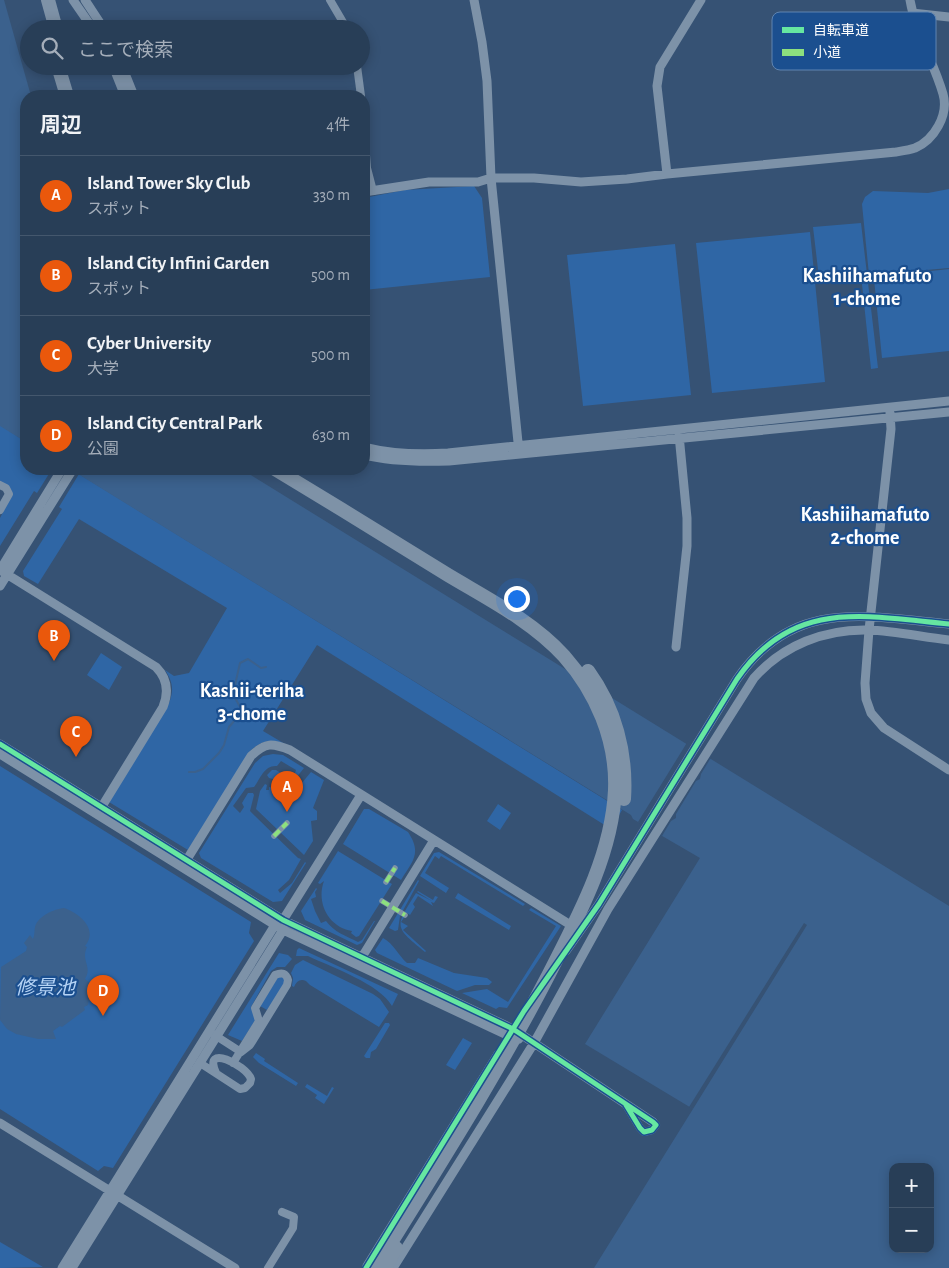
<!DOCTYPE html>
<html lang="ja">
<head>
<meta charset="utf-8">
<style>
  body { margin:0; font-family:"Alegreya Sans","Noto Sans JP",sans-serif; background:#30455d; color:#f1f3f6 }
  .controls { position:absolute; right:15px; bottom:15px; display:grid; overflow:hidden; border-radius:10px; box-shadow:0 2px 12px #0003 }
  .controls button { width:45px; height:45px; display:grid; place-items:center; padding:0; border:0; border-bottom:1px solid #44576d; background:#283e57; color:#f1f3f6; font:25px sans-serif }
  .you { position:absolute; left:516px; top:598px; width:18px; height:18px; margin:-12px; border:4px solid #fff; border-radius:50%; background:#1a73e8; box-shadow:0 0 0 8px #1a73e833 }
  .badge { display:grid; place-items:center; width:32px; height:32px; border-radius:50%; background:#ea580c; color:#fff; font-size:16px; font-weight:700 }
  .pin { position:absolute; translate:-50% -41px; filter:drop-shadow(0 1px 2px #0008) }
  .pin::after { content:''; position:absolute; top:26px; width:18px; height:15px; background:inherit; clip-path:polygon(0 0,100% 0,50% 100%) }
  .list { margin:0; padding:0; list-style:none }
  h2 { display:flex; justify-content:space-between; align-items:center; height:65px; margin:0; padding:0 20px; font-size:21px }
  h2 small { font-size:16px; font-weight:400; color:#a5aeba }
  .list li { display:grid; grid-template-columns:32px 1fr auto; gap:15px; align-items:center; box-sizing:border-box; height:80px; padding:0 20px; border-top:1px solid #44576d }
  .list b { display:block; font-size:19px; white-space:nowrap }
  .list p { margin:0; font-size:16px; white-space:nowrap; color:#a5aeba }
  .list em { font-size:16px; font-style:normal; color:#a5aeba }
  .icon { flex:none; width:28px; height:28px; fill:none; stroke:currentColor; stroke-width:2; stroke-linecap:round; stroke-linejoin:round }
  .map { position:relative; flex:none; width:949px; height:1268px; overflow:hidden }
  .search { position:absolute; background:#283e57; box-shadow:0 2px 12px #0003; left:20px; top:20px; width:350px; height:55px; display:flex; align-items:center; gap:12px; box-sizing:border-box; padding:0 18px; border-radius:28px; color:#a5aeba; font-size:19px }
  .panel { position:absolute; background:#283e57; box-shadow:0 2px 12px #0003; left:20px; top:90px; width:350px; height:385px; border-radius:20px }
  .map>svg:first-child { display:block }
  .green { fill:#2f66a5 }
  .water { fill:#3b618d; fill-rule:evenodd }
  .pier { fill:#365274 }
  .lines { fill:none; stroke-linecap:round; stroke-linejoin:round }
  .stream { stroke:#3b618d; stroke-width:2 }
  .pedestrian { stroke:#7d92a8; stroke-width:5.5 }
  .minor { stroke:#7d92a8; stroke-width:8 }
  .tertiary { stroke:#7d92a8; stroke-width:9 }
  .motorway { stroke:#7e92a7; stroke-width:14 }
  .quiet { stroke:#8de07e; stroke-width:4; stroke-dasharray:8 4; stroke-linecap:butt }
  .cycleway-casing { stroke:#1b4f8f; stroke-width:8 }
  .cycleway { stroke:#66e7a1; stroke-width:5 }
  .labels { text-anchor:middle; dominant-baseline:central; stroke-width:4.5; stroke-linejoin:round; paint-order:stroke }
  .neighbourhood-label { font-size:20px; font-weight:bold; fill:#fff; stroke:#1b4f8f }
  .water-label { font-size:20px; font-style:italic; fill:#b5d3f5; stroke:#1b4f8f }
  .key { fill:#1b4f8f; stroke:#5f84b1; stroke-width:1 }
  .key-label { font-size:14px; fill:#fff }
</style>
</head>
<body>
<div class="map">
<svg width="949" height="1268" viewBox="0 0 949 1268">
  <rect width="100%" height="100%" fill="#365274"/>
  <path class="green" d="M474,186L482,198L490,277L364,290V198L405,190Z
    M949,189V268L869,275L862,204L865,197L873,191L928,193Z
    M861,223L878,368L871,369L861,275L819,278L813,227Z
    M810,232L825,382L712,393L696,243Z
    M675,244L691,395L583,406L567,255Z
    M949,269V351L882,358L874,279L877,277Z
    M0,425L26,442V469H52L37,493L34,491L0,546V518L9,500L0,482Z
    M79,474L622,810L611,829L317,645L263,731L285,744C269,739 264,740 251,750L188,850L109,802L169,703C174,690 173,682 165,670L174,676L189,673L227,608L79,519L38,584L24,576L23,571L62,509L59,507Z
    M101,653L122,667L109,690L87,675Z
    M273,754L283,755L304,768L296,778L294,776L296,770L281,761L277,766C264,765 261,778 254,787L246,788L233,806L240,813L244,807L242,803L248,793H253L254,795L250,811L298,858L301,859L289,880L278,890L280,893L292,883L305,862L306,863L282,901L273,902L201,858L199,853L255,763L263,756Z
    M0,766L251,922L249,933L254,941L113,1168L104,1166L98,1171L0,1109Z
    M272,770H276L289,778L291,781L289,783L269,778L267,775Z
    M311,772L324,780L313,808L317,811V820L311,821L313,841L304,855L256,809L260,791L265,784L267,785L266,790H269V787L273,788V792L277,793V789L288,791L292,797L297,793L296,790Z
    M498,804L511,813L500,830L487,821Z
    M364,809H369L408,832C422,853 413,861 401,880L343,844Z
    M338,851L392,884L359,936L356,937L351,933L352,931C328,927 316,902 324,881L320,884L318,883Z
    M439,852L525,904L523,906L441,856L439,859L435,856L425,873L449,888L446,893L420,876L434,853Z
    M418,880L419,881L400,916L398,930L395,931L389,928Z
    M316,888L317,889L315,892L316,897L311,899L315,911L321,923L326,921C334,932 346,936 358,942L362,940L374,921H375L362,943L357,945L305,920L301,911Z
    M418,891L433,900L435,896L438,897L434,903L431,902L433,906L418,896L413,904L415,907L410,915L407,913L401,922L408,926L403,930L426,951L425,952C393,926 395,927 416,893L432,901L417,892Z
    M458,893L511,926L509,930L455,898Z
    M531,908L561,926L507,1008L499,1007L496,1009L462,993L487,989L508,1002L556,926L529,910Z
    M383,938C394,944 398,955 407,963H415L418,958L454,973L487,978L492,982L489,985H475L457,991L377,953L375,950Z
    M299,948L398,994L392,1006C380,984 331,967 308,956H296L297,950Z
    M279,953L288,955L292,959L285,967H277L271,971L251,1007L256,1019L242,1041L228,1035Z
    M303,960L373,994L380,999L389,1012L379,1027L310,985L306,981C300,978 296,982 294,987L292,986L293,978L291,973L295,965Z
    M282,975L286,982L267,1010L260,1006L278,977Z
    M385,1023H389L390,1025L376,1049L371,1052L370,1058H366L364,1056Z
    M463,1038L472,1043L455,1070L446,1065Z
    M256,1053L265,1059L264,1061L298,1083L296,1086L259,1063L253,1057Z
    M307,1084L327,1096L332,1087L334,1088L324,1104L315,1098L317,1095L305,1087Z
    M0,1242L43,1267L0,1268Z"/>
  <path class="water" d="M0,0H4L31,96H26V442L0,426Z
    M70,469H241L949,906V1268H594L693,1109L585,1044L700,858L633,819L631,815ZM893,1167H930V1249H893Z
    M64,908C79,913 99,929 85,946L87,947C86,949 85,952 85,955C85,964 91,969 85,979L91,984L88,1005L84,1007L85,1010L62,1027L60,1026L53,1031L56,1039H38L16,1034L7,1029L0,1020L1,967L26,951L27,947L24,943L30,935L33,939C35,934 34,932 35,927C38,916 54,909 64,908Z"/>
  <path class="pier" d="M688,741L712,756L701,774L700,779L696,781L676,814V818L671,821L662,836L638,822Z
    M804,923L807,925L693,1109L689,1107Z"/>
  <g class="lines">
    <path class="stream" d="M189,772H195L203,769L219,753L224,745L229,727L241,713L240,707L233,694L240,663L248,659L261,668L266,667"/>
    <path class="pedestrian" d="M274,836L287,823
      M386,882L395,868
      M382,901L405,915"/>
    <path class="minor" d="M330,0L347,29
      M357,66L361,96
      M364,129L367,168L373,191
      M0,485L6,488L9,494L0,510
      M213,1034L241,1052
      M200,1063L240,1089L245,1088L250,1083L251,1079C246,1065 202,1043 216,1073
      M233,1063L259,1021L255,1008L275,975C282,972 286,973 288,980L287,985L250,1045L241,1052
      M626,1105L640,1128L644,1132L652,1130L656,1125L653,1122
      M268,1268L293,1228L294,1217L282,1212"/>
    <path class="tertiary" d="M73,0L93,29
      M85,0L104,29
      M474,0L482,42L487,81L491,178L519,452
      M912,13L949,17
      M113,66L125,96
      M122,66L134,96
      M667,174L657,86L660,67L701,0
      M364,192L429,182H478L491,178H534L581,182L627,179L667,174L896,152C902,151 909,150 915,148C934,140 949,115 943,94C934,62 916,35 910,0
      M890,413L891,429L869,630L865,683L866,699L871,713L884,728L949,770
      M364,447C392,454 419,455 448,453L949,401
      M364,455C392,462 421,462 449,461L949,412
      M0,570L156,667C167,678 169,692 163,707L101,808
      M0,570L62,469
      M0,586L73,469
      M676,647L687,546V518L679,435
      M0,744L283,920L513,1029L653,1122
      M0,754L283,930L509,1036L519,1039
      M186,861L251,756C266,742 272,743 290,750L577,929
      M566,951L599,904L737,679C793,598 864,616 949,624
      M362,957L434,840
      M0,1123L235,1268
      M367,1266L498,1054
      M62,1268L275,925L283,920L361,795
      M72,1268L283,930V926
      M393,1268L534,1043L608,909L754,678C783,645 825,629 868,630C895,631 922,637 949,640"/>
    <path class="motorway" d="M48,0L56,29
      M58,66L67,96
      M275,469C333,504 390,539 448,575C488,599 532,621 564,656C596,692 617,740 615,790C612,855 578,917 549,974C500,1069 443,1159 387,1249L372,1268
      M588,671C615,708 627,753 624,799
      M385,1268L396,1248"/>
    <path class="quiet" d="M274,836L287,823
      M386,882L395,868
      M382,901L405,915"/>
    <defs>
      <path id="cycleway" d="M0,744L283,920L513,1029L653,1122L656,1125L652,1130L644,1132L640,1128L626,1105
        M366,1268L524,1011L599,904L737,679C793,598 864,616 949,624"/>
    </defs>
    <use href="#cycleway" class="cycleway-casing"/>
    <use href="#cycleway" class="cycleway"/>
  </g>
  <g class="labels">
    <g class="neighbourhood-label">
      <text x="867" y="276">Kashiihamafuto<tspan x="867" dy="23">1-chome</tspan></text>
      <text x="865" y="515">Kashiihamafuto<tspan x="865" dy="23">2-chome</tspan></text>
      <text x="252" y="691">Kashii-teriha<tspan x="252" dy="23">3-chome</tspan></text>
    </g>
    <g class="water-label">
      <text x="45" y="988">修景池</text>
    </g>
  </g>
  <rect x="772" y="12" width="164" height="58" rx="8" class="key"/>
  <rect x="782" y="27" width="22" height="6" fill="#66e7a1"/>
  <rect x="782" y="49" width="22" height="7" fill="#8de07e"/>
  <g class="key-label">
    <text x="813" y="35">自転車道</text>
    <text x="813" y="57">小道</text>
  </g>
</svg>
<div class="controls">
<button>+</button>
<button>−</button>
</div>
<div class="you"></div>
<div class="pin badge" style="left:287px;top:812px">A</div>
<div class="pin badge" style="left:54px;top:661px">B</div>
<div class="pin badge" style="left:76px;top:757px">C</div>
<div class="pin badge" style="left:103px;top:1016px">D</div>
<div class="search"><svg class="icon" aria-label="search" viewBox="0 0 24 24"><circle cx="10" cy="10" r="6"/><path d="M15 15l6 6"/></svg>ここで検索</div>
<section class="panel">
<h2>周辺<small>4件</small></h2>
<ul class="list">
<li><span class="badge">A</span><div><b>Island Tower Sky Club</b><p>スポット</p></div><em>330 m</em></li>
<li><span class="badge">B</span><div><b>Island City Infini Garden</b><p>スポット</p></div><em>500 m</em></li>
<li><span class="badge">C</span><div><b>Cyber University</b><p>大学</p></div><em>500 m</em></li>
<li><span class="badge">D</span><div><b>Island City Central Park</b><p>公園</p></div><em>630 m</em></li>
</ul>
</section>
</div>
</body>
</html>
